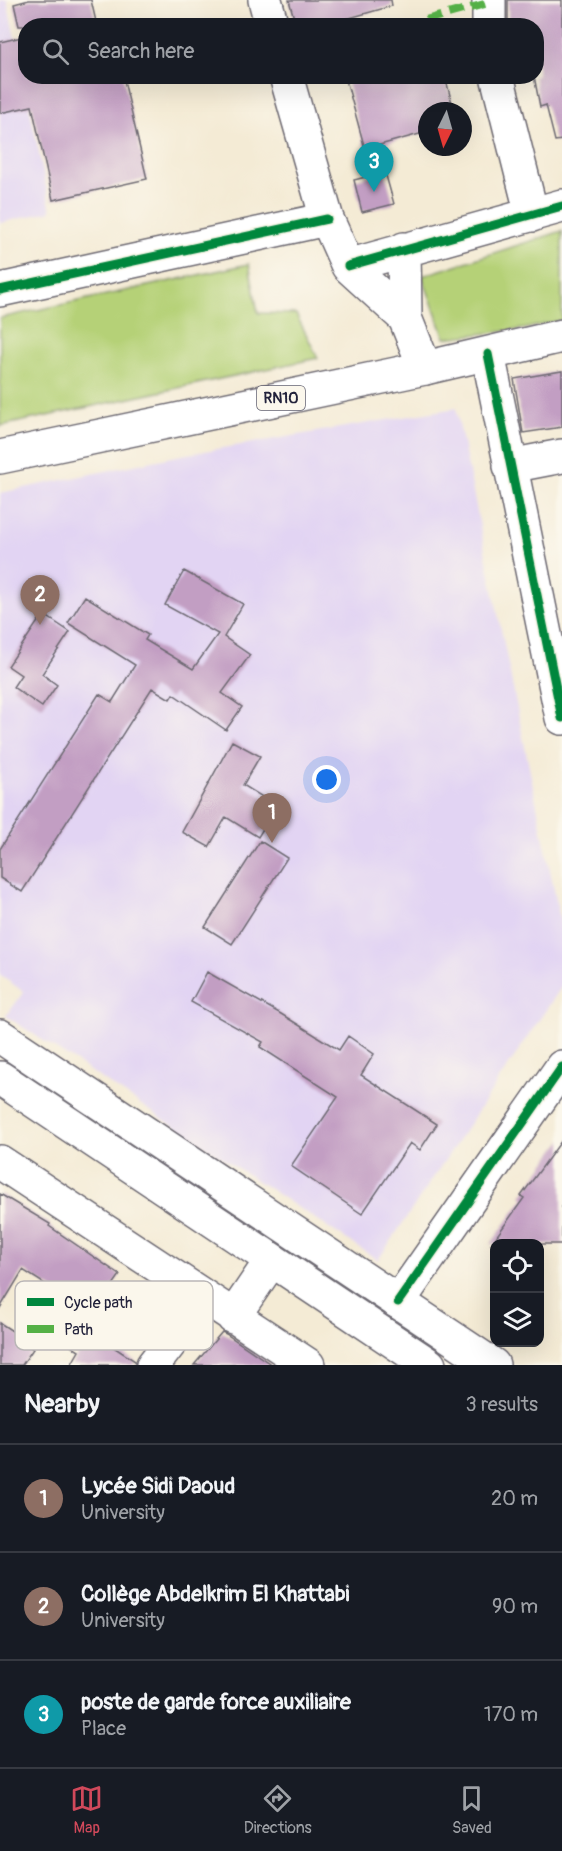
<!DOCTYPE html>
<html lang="en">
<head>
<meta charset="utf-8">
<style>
  body { margin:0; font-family:Pangolin,sans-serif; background:#242831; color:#f1f3f6 }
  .controls { position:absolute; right:18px; bottom:18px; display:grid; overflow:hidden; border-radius:12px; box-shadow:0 6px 24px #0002 }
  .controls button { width:54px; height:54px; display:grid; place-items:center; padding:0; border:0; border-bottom:2px solid #363941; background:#171b24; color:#f1f3f6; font:30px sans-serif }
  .compass { position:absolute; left:418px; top:102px; width:54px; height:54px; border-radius:50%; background:#171b24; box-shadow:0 6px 24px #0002; rotate:185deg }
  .you { position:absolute; left:327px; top:780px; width:21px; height:21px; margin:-15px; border:4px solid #fff; border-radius:50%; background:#1a73e8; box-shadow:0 0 0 9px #1a73e833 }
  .badge { display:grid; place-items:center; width:39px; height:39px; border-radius:50%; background:#d1495b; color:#fff; font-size:20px; font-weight:700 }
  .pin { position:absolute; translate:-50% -50px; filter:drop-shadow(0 2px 3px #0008) }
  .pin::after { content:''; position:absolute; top:32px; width:21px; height:18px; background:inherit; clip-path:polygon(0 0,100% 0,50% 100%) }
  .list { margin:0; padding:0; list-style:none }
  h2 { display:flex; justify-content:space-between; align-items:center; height:78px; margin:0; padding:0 24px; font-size:26px }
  h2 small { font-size:20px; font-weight:400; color:#9ea1a6 }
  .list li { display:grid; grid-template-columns:39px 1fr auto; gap:18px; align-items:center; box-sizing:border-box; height:108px; padding:0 24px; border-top:2px solid #363941 }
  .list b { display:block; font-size:22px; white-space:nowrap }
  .list p { margin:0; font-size:20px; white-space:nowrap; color:#9ea1a6 }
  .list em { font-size:20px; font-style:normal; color:#9ea1a6 }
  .icon { flex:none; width:33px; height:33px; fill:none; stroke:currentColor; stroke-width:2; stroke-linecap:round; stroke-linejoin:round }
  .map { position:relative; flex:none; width:562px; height:1365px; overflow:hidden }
  .search { position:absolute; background:#171b24; box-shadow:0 6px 24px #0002; left:18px; right:18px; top:18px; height:66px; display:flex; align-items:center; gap:15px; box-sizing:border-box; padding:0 21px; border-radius:24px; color:#9ea1a6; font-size:22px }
  .sheet { height:402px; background:#171b24 }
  nav { display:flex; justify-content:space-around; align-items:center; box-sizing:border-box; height:84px; border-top:2px solid #363941; background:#171b24; font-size:16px; color:#9ea1a6 }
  nav a { display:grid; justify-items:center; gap:3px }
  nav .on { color:#d1495b }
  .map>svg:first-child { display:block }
  .built { fill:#e2d4f3 }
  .green { fill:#b5d177; stroke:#6c7a59; stroke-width:1.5 }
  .building { fill:#c29ec3 }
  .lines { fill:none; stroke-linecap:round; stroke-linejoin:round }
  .minor-casing { stroke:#6c6871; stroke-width:36 }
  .major-casing { stroke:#6c6871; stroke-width:36 }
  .minor { stroke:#fff; stroke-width:33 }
  .major { stroke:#fff; stroke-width:33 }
  .quiet { stroke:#55b146; stroke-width:8; stroke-dasharray:15 8; stroke-linecap:butt }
  .cycleway-casing { stroke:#fbf7ec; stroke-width:13 }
  .cycleway { stroke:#00873e; stroke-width:9 }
  .labels { text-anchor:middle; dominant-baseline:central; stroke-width:5; stroke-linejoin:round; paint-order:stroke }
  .shield { fill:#fbf7ec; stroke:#636270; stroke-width:1.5 }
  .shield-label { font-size:15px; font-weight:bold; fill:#22223b }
  .key { fill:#fbf7ec; stroke:#bab7b7; stroke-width:1.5 }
  .key-label { font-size:16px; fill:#22223b }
</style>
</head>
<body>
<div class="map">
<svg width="562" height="1365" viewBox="0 0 562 1365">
  <rect width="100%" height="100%" fill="#fbf7ec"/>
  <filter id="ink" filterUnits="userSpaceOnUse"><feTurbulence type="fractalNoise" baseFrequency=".0167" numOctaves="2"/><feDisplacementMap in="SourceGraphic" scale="12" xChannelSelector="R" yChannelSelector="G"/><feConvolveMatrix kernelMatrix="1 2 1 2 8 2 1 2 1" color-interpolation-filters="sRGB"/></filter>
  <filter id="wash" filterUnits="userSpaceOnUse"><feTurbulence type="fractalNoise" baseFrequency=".008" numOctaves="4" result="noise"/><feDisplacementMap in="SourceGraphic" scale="24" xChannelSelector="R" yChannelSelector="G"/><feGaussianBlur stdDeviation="1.35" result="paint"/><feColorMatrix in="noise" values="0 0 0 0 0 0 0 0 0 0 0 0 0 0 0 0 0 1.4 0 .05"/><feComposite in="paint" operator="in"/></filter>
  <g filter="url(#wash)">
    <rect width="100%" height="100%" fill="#f4ebd5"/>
    <path class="built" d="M0,0H7L51,211L0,223Z
      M456,408L562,929V986L378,1260L6,1016L24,992L0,975V493L182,455Z"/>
    <path class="green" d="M562,231V320L524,329L445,338L422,276Z
      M249,264L258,313L296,314L318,358L0,426V318Z"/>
    <g id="blocks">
      <path class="building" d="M29,0H91L97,26H19L14,4Z
        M289,0H391L392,6L321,26H296Z
        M508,0H562V140L555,141L546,105L540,107L534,76H537V26H508Z
        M26,36V76H123L147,179L53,200L32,106L0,113V42Z
        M345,76H445L454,111H427V132L365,149Z
        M385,172L394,204L362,212L354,180Z
        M562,371V427L523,433L514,379Z
        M184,571L243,604L224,637L250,655L222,693L242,707L226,730L173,694L170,699L152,688L22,892L0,878V849L99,694L112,702L135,665L68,623L85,596L148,635L145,640L193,669L218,634L165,605Z
        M43,614L70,632L42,674L57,685L42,707L13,687L21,675L8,666Z
        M232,741L260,756L243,785L277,806L258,837L226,817L209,847L182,832Z
        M260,841L287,858L232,944L205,927Z
        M207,972L281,1014L339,1050L348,1036L374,1054L361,1075L437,1124L420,1150L410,1143L362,1214L291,1166L338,1097L260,1047L263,1042L191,1002Z
        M562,1140V1244H491L524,1198L521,1196Z
        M0,1194L50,1224L49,1226L120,1275L85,1325L64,1309L70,1300L23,1270L0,1308Z
        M77,1322L114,1343L112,1346L135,1361V1365H71L79,1351L65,1342Z
        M0,1323L23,1338L21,1341L33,1349L22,1365H0Z
        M222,1332L226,1334L272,1365H194Z"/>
    </g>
  </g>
  <g filter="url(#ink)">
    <use href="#blocks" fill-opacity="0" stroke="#6c6871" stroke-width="1.5"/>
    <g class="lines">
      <defs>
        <path id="minor" d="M265,0L272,26
          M489,26V0
          M286,76L327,219L348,266L405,318L425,368
          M497,76L532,215
          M404,249L405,318
          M348,266L562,206
          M0,290L327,219
          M488,354L562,718
          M510,466L562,456
          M0,1162L308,1365
          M398,1302L562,1067
          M233,1317L271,1261
          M153,1365L205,1298"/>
        <path id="major" d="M0,457L425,368L562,336
          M0,1036L493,1365
          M0,1078L429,1365"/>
      </defs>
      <use href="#minor" class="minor-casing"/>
      <use href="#major" class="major-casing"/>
      <use href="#minor" class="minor"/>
      <use href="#major" class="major"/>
      <path class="quiet" d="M404,26L488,3"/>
      <defs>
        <path id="cycleway" d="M348,266L562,206
          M0,290L327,219
          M488,354L562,718
          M398,1302L562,1067"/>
      </defs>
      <use href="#cycleway" class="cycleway-casing"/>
      <use href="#cycleway" class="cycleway"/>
    </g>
  </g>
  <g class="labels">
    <rect class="shield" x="257" y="386" width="48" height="24" rx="4.5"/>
    <g class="shield-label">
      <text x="281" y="398">RN10</text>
    </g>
  </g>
  <rect x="15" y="1281" width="198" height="69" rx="9" class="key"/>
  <rect x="27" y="1298" width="27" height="8" fill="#00873e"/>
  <rect x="27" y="1325" width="27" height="8" fill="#55b146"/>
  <g class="key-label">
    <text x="64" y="1308">Cycle path</text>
    <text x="64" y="1335">Path</text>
  </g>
</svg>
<div class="controls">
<button><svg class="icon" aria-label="locate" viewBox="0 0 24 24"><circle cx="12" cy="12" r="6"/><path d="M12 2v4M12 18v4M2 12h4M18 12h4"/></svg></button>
<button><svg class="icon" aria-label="layers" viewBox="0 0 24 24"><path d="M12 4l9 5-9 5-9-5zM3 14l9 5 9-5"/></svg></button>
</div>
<svg class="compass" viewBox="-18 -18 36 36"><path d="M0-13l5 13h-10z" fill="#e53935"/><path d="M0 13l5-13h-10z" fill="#9ea1a6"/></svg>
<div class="you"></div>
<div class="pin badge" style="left:272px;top:843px;background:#8d6e63">1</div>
<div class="pin badge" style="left:40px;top:625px;background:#8d6e63">2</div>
<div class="pin badge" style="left:374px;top:192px;background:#0f9aa8">3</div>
<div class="search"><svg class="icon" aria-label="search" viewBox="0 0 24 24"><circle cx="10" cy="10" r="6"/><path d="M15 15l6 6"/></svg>Search here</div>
</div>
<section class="sheet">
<h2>Nearby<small>3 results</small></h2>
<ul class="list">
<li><span class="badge" style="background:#8d6e63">1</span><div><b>Lycée Sidi Daoud</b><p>University</p></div><em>20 m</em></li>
<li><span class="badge" style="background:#8d6e63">2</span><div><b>Collège Abdelkrim El Khattabi</b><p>University</p></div><em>90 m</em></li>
<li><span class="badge" style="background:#0f9aa8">3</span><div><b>poste de garde force auxiliaire</b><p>Place</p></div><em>170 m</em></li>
</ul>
</section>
<nav>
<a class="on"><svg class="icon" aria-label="map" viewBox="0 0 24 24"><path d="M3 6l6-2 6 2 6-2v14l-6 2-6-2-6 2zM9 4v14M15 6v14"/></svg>Map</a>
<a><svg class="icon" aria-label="directions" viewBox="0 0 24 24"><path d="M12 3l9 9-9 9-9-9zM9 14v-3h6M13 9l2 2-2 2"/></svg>Directions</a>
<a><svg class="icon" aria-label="saved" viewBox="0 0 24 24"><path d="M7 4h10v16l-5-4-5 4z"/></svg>Saved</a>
</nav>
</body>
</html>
